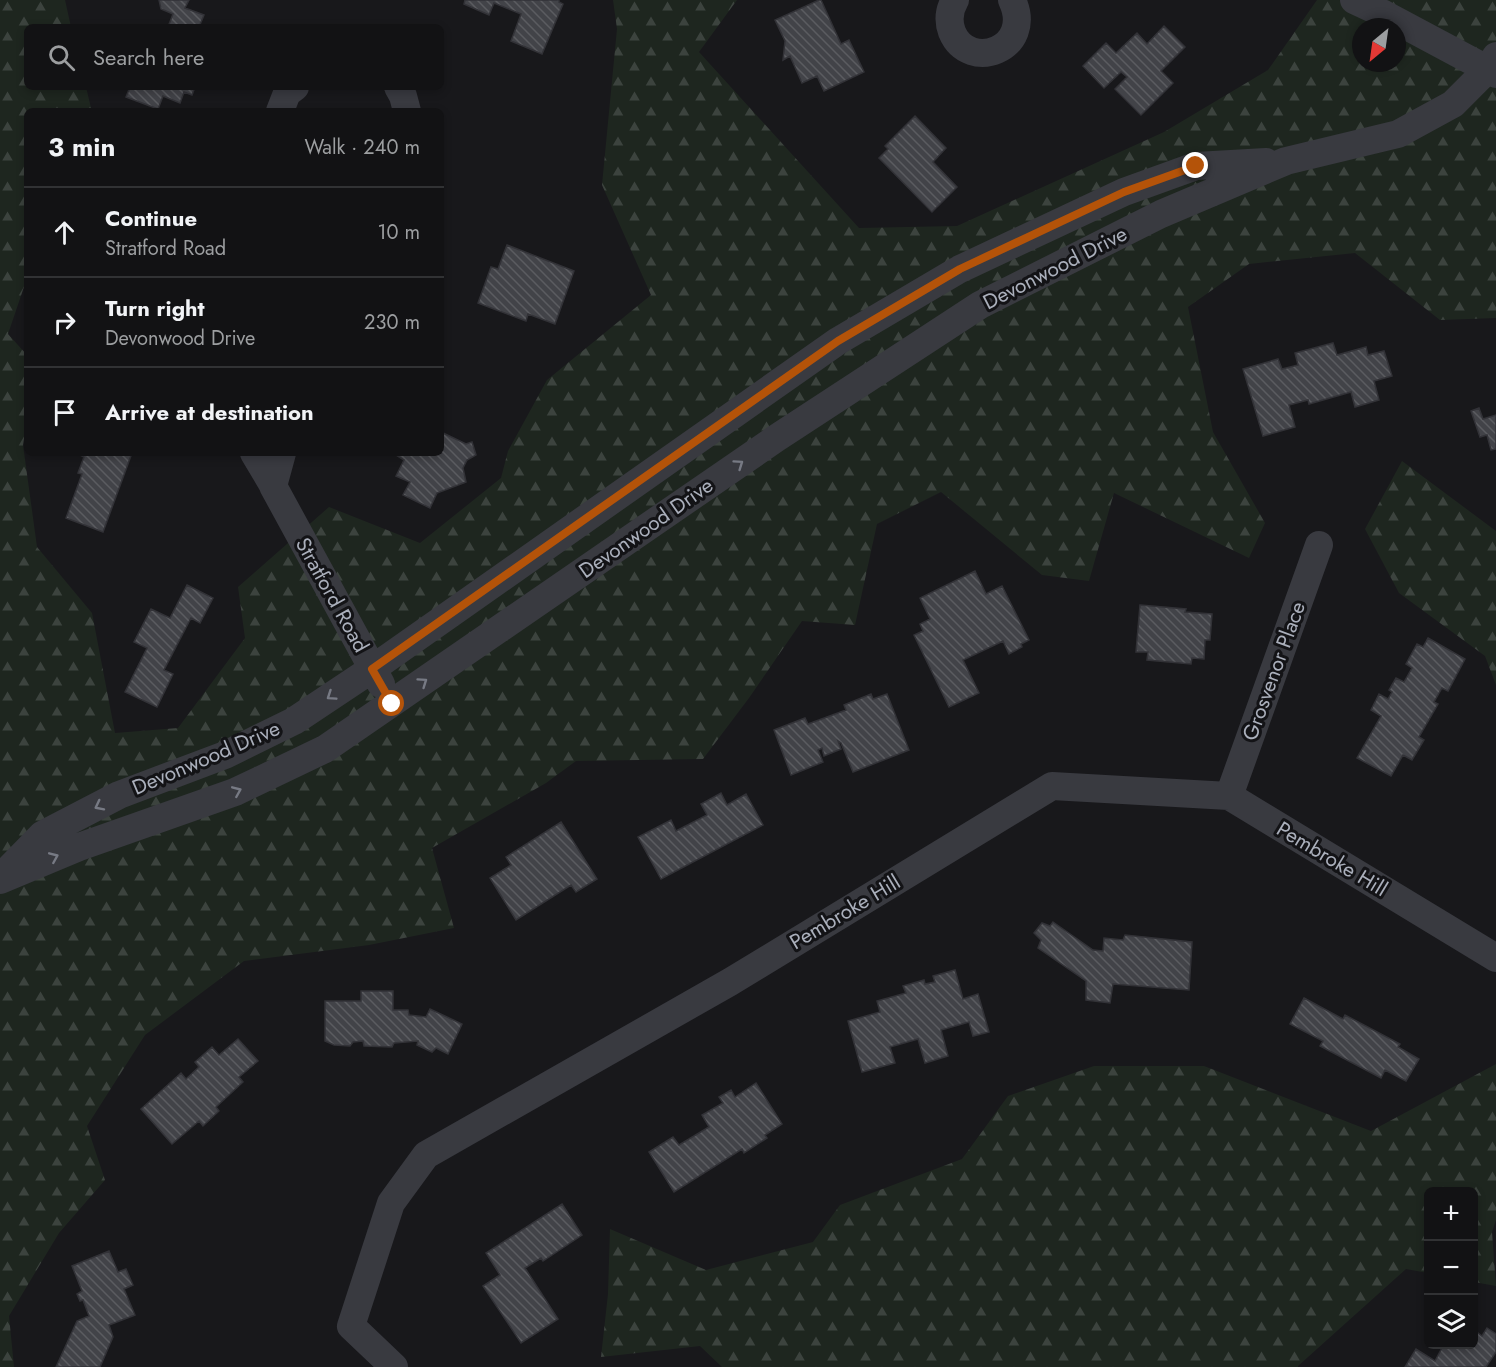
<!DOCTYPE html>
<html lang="en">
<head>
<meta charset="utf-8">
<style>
  body { margin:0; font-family:Jost,sans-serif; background:#1b1b1d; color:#f1f3f6 }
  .controls { position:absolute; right:18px; bottom:18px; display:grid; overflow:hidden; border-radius:9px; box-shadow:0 3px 9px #0003 }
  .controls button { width:54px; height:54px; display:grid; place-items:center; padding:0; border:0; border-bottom:2px solid #313234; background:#121214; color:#f1f3f6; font:30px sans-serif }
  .compass { position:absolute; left:1352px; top:18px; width:54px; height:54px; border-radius:50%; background:#121214; box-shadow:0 3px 9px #0003; rotate:209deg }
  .stop { position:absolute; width:18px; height:18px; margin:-14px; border:4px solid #b45309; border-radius:50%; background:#fff }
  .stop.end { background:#b45309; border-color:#fff; box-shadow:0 2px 6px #0008 }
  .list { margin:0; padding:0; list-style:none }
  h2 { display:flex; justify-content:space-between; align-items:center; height:78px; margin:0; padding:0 24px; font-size:26px }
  h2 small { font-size:20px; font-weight:400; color:#9c9ea0 }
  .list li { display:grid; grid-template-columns:39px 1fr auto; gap:18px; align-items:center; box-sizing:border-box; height:90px; padding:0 24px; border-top:2px solid #313234 }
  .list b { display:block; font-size:22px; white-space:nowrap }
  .list p { margin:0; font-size:20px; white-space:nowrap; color:#9c9ea0 }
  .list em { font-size:20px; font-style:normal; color:#9c9ea0 }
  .icon { flex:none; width:33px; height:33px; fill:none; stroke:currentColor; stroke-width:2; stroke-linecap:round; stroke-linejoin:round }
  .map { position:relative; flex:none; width:1496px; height:1367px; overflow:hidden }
  .search { position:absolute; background:#121214; box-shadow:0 3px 9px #0003; left:24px; top:24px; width:420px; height:66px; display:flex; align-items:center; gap:15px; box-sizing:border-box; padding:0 21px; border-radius:9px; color:#9c9ea0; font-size:22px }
  .panel { position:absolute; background:#121214; box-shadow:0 3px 9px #0003; left:24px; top:108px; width:420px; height:348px; border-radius:9px }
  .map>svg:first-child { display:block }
  .forest { fill:url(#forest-firs); fill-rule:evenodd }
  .building { fill:url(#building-back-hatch); stroke:#323237; stroke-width:1.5 }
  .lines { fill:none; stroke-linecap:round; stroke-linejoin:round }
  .minor { stroke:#393a40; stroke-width:28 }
  .oneway { stroke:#777a84 }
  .route { stroke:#b45309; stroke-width:8 }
  .labels { text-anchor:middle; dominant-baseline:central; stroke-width:6; stroke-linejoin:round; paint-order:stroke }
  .street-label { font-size:21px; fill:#aaafbb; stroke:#131316 }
</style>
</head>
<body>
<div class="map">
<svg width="1496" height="1367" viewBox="0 0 1496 1367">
  <defs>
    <pattern id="forest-firs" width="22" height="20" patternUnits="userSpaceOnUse" patternTransform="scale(1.5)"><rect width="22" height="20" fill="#1e261f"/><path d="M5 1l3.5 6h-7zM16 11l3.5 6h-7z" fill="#3c433e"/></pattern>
    <pattern id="building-back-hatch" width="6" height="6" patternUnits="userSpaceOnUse" patternTransform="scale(1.5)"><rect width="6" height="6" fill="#424348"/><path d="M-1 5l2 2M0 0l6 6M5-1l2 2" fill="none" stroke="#5b5c60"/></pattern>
  </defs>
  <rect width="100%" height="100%" fill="#18181b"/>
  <path class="forest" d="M0,0H65L71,27H27V87H86L91,108L90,111H27V278L8,334L27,355V421L23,445L37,547L92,613L115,733L178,728L245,638L238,587L329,507L420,543L501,478L508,451L547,380L651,295L602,185L617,29L613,0H737L699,52L859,228L957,226L1164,132L1268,70L1317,0H1496V318L1440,320L1355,253L1249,264L1188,307L1213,432L1265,523L1249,558L1114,493L1089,581L1042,575L941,492L877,524L855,625L802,621L749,698L703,759L576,761L546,783L432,848L454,928L369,945L244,961L145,1035L87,1126L105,1180L59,1233L9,1316L14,1367H0ZM1361,27H1397V63H1361Z
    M1402,461L1496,531V685L1485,656L1399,593L1365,529Z
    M1496,1064V1220L1492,1232L1496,1286L1474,1282V1192H1428V1273L1406,1269L1298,1366V1367H722L700,1346L601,1357L608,1294L610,1229L706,1270L813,1242L840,1205L962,1159L1008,1096L1094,1066H1204L1371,1131Z"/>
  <path class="building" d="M159,0H189L185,8L204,15L199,27H168L173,14L161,9Z
    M465,0H559V2L563,4L542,54L511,41L521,14L494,3L489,15L464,4Z
    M819,0H821L841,44L849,40L864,72L824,91L817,76L802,83L790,56L783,60L785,41L775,20Z
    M1164,26L1185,47L1161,71L1173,83L1141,115L1115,89L1127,77L1121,72L1104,88L1083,66L1106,43L1116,53L1137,33L1147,44Z
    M130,87H195L192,95L184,92L180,103L163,96L158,109L126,97Z
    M915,116L946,148L933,162L957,187L932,212L879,158L888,149L885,146Z
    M507,245L574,271L555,324L528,314L526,321L478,303L491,267L498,269Z
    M1333,343L1337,355L1366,347L1368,355L1384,351L1392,376L1374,381L1379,400L1355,407L1351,392L1309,404L1308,400L1289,405L1295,427L1263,436L1243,369L1278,359L1282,369L1298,365L1295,353Z
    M1479,408L1483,419L1496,415V449L1491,450L1487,435L1480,437L1471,411Z
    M441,432L466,444L472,442L476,455L467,460L463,468L466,482L437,493L430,508L403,495L410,482L396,476L404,460L396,455L397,453H441Z
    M76,453H132L103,532L66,518L82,474L78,473L84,457Z
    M975,571L986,594L1002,586L1029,640L1021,644L1022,647L1009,654L1003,641L963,660L979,693L949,707L914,635L923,631L920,624L930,619L920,598Z
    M187,585L213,598L200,623L191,618L164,670L173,674L157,707L125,692L147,648L134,642L151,609L170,618Z
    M1140,605L1186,609L1185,612L1212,614L1210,640H1205L1204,659L1192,658L1191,664L1147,660L1148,652H1136Z
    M1428,638L1465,659L1448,691L1442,688L1434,702L1438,704L1419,737L1424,740L1412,760L1403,755L1391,776L1357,758L1381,716L1371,710L1379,694L1388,699L1392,692L1389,690L1396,678L1404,682L1412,668L1406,664L1417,644L1423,647Z
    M871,694L873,699L887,694L909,750L853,772L841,743L838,741L841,749L824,756L822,748L818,750L823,762L791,775L774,730L805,718L808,724L846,710L844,705Z
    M721,793L727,805L746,794L763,825L661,879L638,837L671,820L676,831L707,815L701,804Z
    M561,822L597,879L576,892L571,885L516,920L490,878L511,865L506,857Z
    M1053,922L1093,950L1103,951L1104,938L1123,940L1125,935L1192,942L1189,990L1113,984L1110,1003L1086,1000V981L1038,948L1041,940L1034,933L1042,923L1050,926Z
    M955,970L963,999L978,994L989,1032L973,1036L969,1022L941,1030L948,1056L925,1063L918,1039L890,1047L895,1063L862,1072L848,1021L880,1012L877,1001L906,993L903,986L924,980L925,984L935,982L933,976Z
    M361,991H393V1010H408L409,1015L426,1017L430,1009L462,1024L448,1054L436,1048L432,1052L417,1045L418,1041L394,1043L392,1047L364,1046L363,1041L353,1042L350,1046L334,1045L325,1041V1001H361Z
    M1304,998L1343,1019L1345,1015L1400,1044L1398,1047L1419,1059L1406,1081L1385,1070L1381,1078L1320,1046L1323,1041L1290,1024Z
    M238,1039L258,1061L239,1077L243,1082L216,1107L219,1111L203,1126L199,1121L172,1144L141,1109L181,1073L186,1079L199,1067L195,1062L212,1047L219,1055Z
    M756,1083L782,1124L765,1135L767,1138L744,1153L742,1149L674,1192L649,1152L673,1137L679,1145L709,1127L702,1115L723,1103L719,1097L731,1090L735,1097Z
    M562,1204L582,1235L543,1261L541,1258L525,1268L558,1319L521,1343L483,1286L500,1275L486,1253Z
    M109,1251L118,1272L126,1269L133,1285L124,1289L135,1315L109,1325L113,1337L100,1367H56L77,1321L89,1316L83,1300L80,1301L77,1294L82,1291L72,1266Z
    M1487,1328L1496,1334V1352L1486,1367H1405L1416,1349L1435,1361L1444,1344H1474V1330L1482,1336Z"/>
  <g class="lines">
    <path class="minor" d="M955,0C949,10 948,21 952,32C969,73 1035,49 1012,0
      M1354,0L1384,14L1496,74
      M398,87L403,96L407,111
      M280,111L287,93L295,87
      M254,453L273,485
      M282,453L273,486L381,684
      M1229,796L1319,545
      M5,873L42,835L119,795L225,755L294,721L372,669L838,341L960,269L1124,192L1196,166L1266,162
      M0,880L79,847L235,792L325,749L778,437L980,305L1161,214L1286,161L1398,134L1453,104L1488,69L1496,56
      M394,1367L351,1326L391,1203L426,1155L730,982L1052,786L1229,796L1496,958"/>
  </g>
  <defs><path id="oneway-chevron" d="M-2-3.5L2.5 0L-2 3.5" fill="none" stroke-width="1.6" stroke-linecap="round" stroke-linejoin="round" transform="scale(1.5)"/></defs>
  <g class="oneway">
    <use href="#oneway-chevron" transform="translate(739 464) rotate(-35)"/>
    <use href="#oneway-chevron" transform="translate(423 682) rotate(-35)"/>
    <use href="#oneway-chevron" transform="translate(331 696) rotate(146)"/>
    <use href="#oneway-chevron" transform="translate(237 791) rotate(-23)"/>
    <use href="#oneway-chevron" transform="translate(99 806) rotate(153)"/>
    <use href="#oneway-chevron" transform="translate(54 857) rotate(-23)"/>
  </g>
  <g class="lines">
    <path class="route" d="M392,704L372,669L838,341L960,269L1124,192L1196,166"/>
  </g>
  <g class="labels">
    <g class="street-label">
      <text transform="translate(1055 268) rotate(-27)">Devonwood Drive</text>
      <text transform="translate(646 528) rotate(-35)">Devonwood Drive</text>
      <text transform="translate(332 595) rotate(61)">Stratford Road</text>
      <text transform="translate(1274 671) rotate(-70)">Grosvenor Place</text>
      <text transform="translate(206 758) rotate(-23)">Devonwood Drive</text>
      <text transform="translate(1332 859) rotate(31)">Pembroke Hill</text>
      <text transform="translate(845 912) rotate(-31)">Pembroke Hill</text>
    </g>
  </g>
</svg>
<div class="controls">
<button>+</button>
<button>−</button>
<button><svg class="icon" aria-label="layers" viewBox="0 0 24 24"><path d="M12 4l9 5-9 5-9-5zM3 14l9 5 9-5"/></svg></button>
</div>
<svg class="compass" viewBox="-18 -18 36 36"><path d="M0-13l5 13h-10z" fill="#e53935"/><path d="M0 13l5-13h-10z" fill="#9c9ea0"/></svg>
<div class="stop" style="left:392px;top:704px"></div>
<div class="stop end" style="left:1196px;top:166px"></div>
<div class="search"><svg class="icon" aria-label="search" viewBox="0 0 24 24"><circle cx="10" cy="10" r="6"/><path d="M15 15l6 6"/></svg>Search here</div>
<section class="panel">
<h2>3 min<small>Walk · 240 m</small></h2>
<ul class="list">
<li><svg class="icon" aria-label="ahead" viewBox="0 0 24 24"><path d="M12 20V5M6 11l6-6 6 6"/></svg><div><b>Continue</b><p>Stratford Road</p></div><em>10 m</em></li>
<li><svg class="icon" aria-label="right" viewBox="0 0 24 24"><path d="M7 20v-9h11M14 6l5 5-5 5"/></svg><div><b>Turn right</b><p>Devonwood Drive</p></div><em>230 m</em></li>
<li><svg class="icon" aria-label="arrive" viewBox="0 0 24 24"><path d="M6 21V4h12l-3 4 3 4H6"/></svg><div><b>Arrive at destination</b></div></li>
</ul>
</section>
</div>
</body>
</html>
